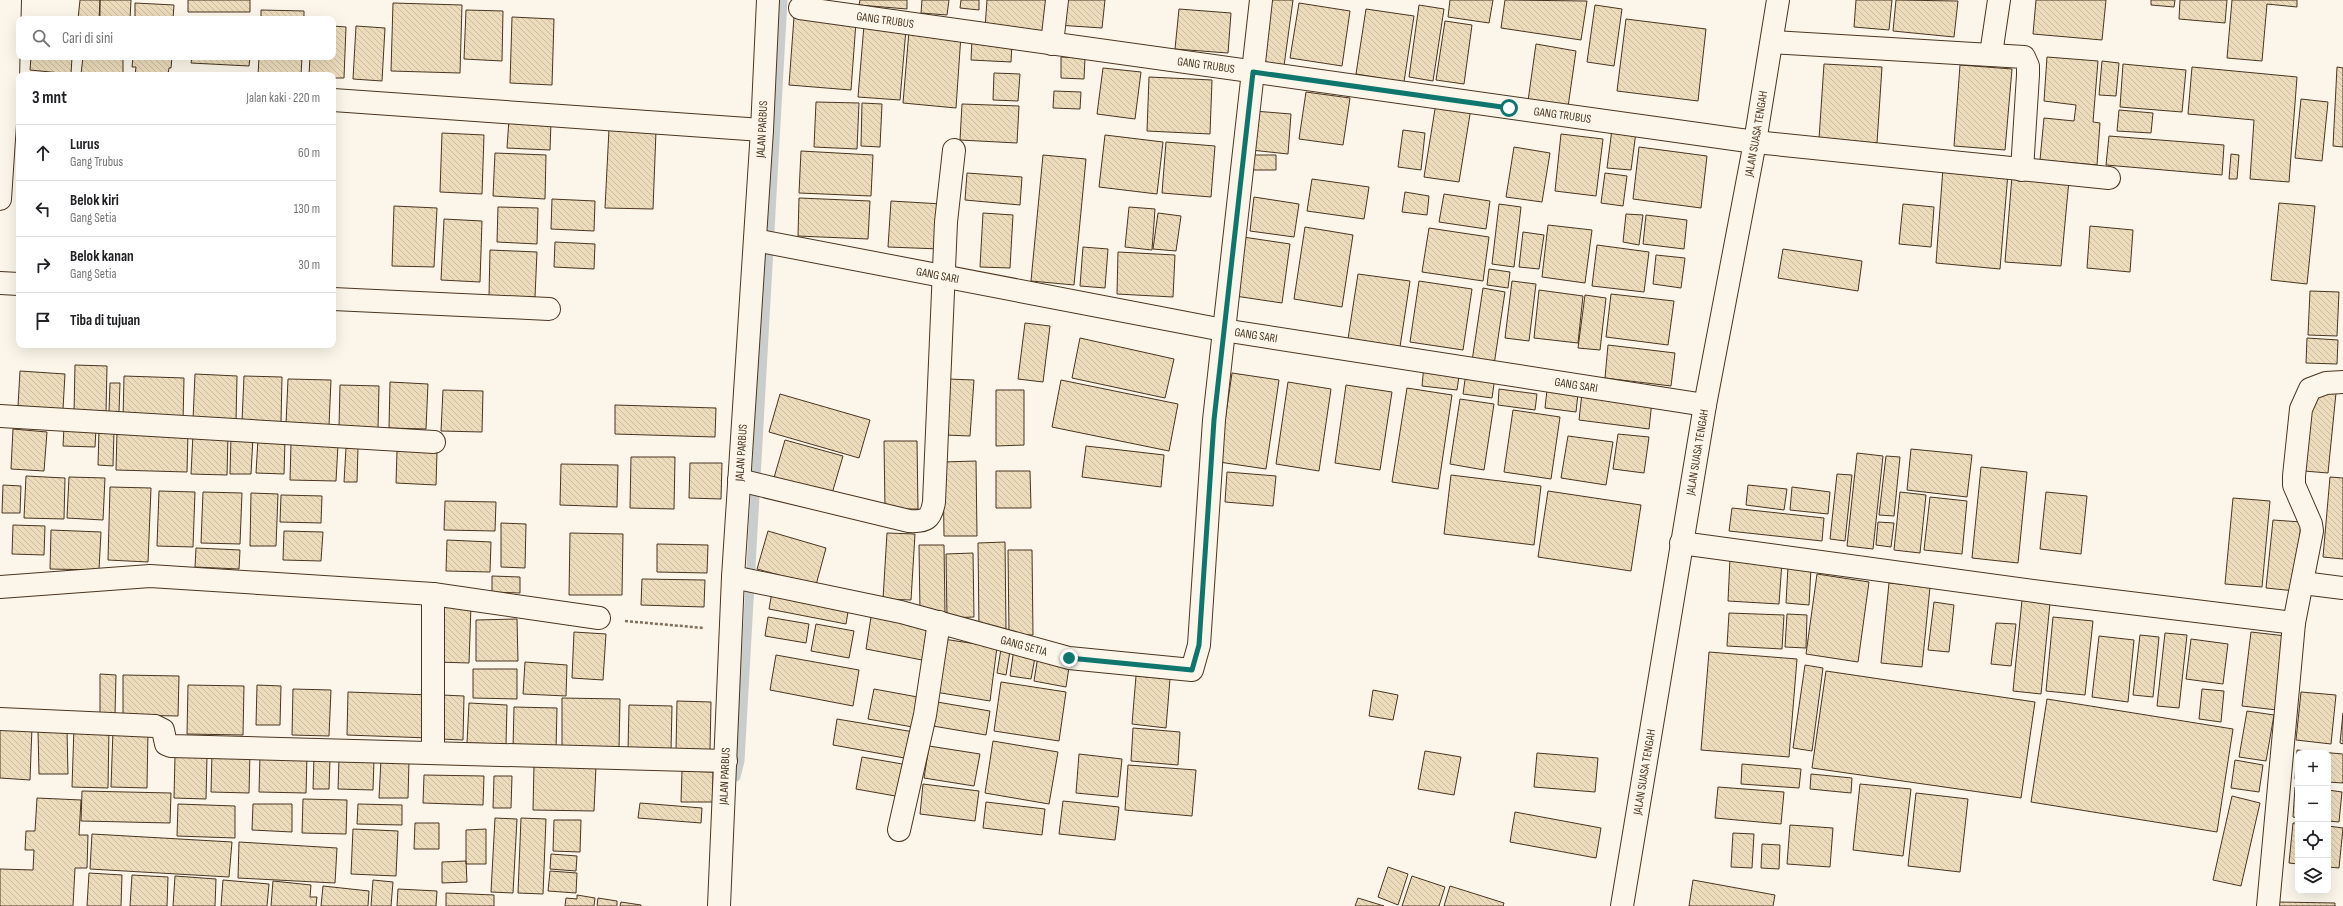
<!DOCTYPE html>
<html lang="id">
<head>
<meta charset="utf-8">
<style>
  body { margin:0; font-family:"Sofia Sans Condensed",sans-serif; background:#f6f6f6; color:#202124 }
  .controls { position:absolute; right:12px; bottom:12px; display:grid; overflow:hidden; border-radius:8px; box-shadow:0 4px 16px #0002 }
  .controls button { width:36px; height:36px; display:grid; place-items:center; padding:0; border:0; border-bottom:1px solid #e0e0e0; background:#fff; color:#202124; font:20px sans-serif }
  .stop { position:absolute; width:12px; height:12px; margin:-9px; border:3px solid #0f766e; border-radius:50%; background:#fff }
  .stop.end { background:#0f766e; border-color:#fff; box-shadow:0 1px 4px #0008 }
  .list { margin:0; padding:0; list-style:none }
  h2 { display:flex; justify-content:space-between; align-items:center; height:52px; margin:0; padding:0 16px; font-size:17px }
  h2 small { font-size:13px; font-weight:400; color:#757577 }
  .list li { display:grid; grid-template-columns:26px 1fr auto; gap:12px; align-items:center; box-sizing:border-box; height:56px; padding:0 16px; border-top:1px solid #e0e0e0 }
  .list b { display:block; font-size:15px; white-space:nowrap }
  .list p { margin:0; font-size:13px; white-space:nowrap; color:#757577 }
  .list em { font-size:13px; font-style:normal; color:#757577 }
  .icon { flex:none; width:22px; height:22px; fill:none; stroke:currentColor; stroke-width:2; stroke-linecap:round; stroke-linejoin:round }
  .map { position:relative; flex:none; width:2343px; height:906px; overflow:hidden }
  .search { position:absolute; background:#fff; box-shadow:0 4px 16px #0002; left:16px; top:16px; width:320px; height:44px; display:flex; align-items:center; gap:10px; box-sizing:border-box; padding:0 14px; border-radius:8px; color:#757577; font-size:15px }
  .panel { position:absolute; background:#fff; box-shadow:0 4px 16px #0002; left:16px; top:72px; width:320px; height:276px; border-radius:8px }
  .map>svg:first-child { display:block }
  .lines { fill:none; stroke-linecap:round; stroke-linejoin:round }
  .stream { stroke:#c9cecd; stroke-width:9 }
  .building { fill:url(#building-back-hatch); stroke:#4a3520 }
  .street-casing { stroke:#4a3520; stroke-width:24 }
  .path { stroke:#7f6f5c; stroke-width:2.5; stroke-dasharray:3 2; stroke-linecap:butt }
  .street { stroke:#fbf6e9; stroke-width:22 }
  .route { stroke:#0f766e; stroke-width:5 }
  .labels { text-anchor:middle; dominant-baseline:central; stroke-width:3; stroke-linejoin:round; paint-order:stroke }
  .street-label { font-size:12px; fill:#4a3520; stroke:#fbf6e9 }
</style>
</head>
<body>
<div class="map">
<svg width="2343" height="906" viewBox="0 0 2343 906">
  <defs>
    <pattern id="building-back-hatch" width="6" height="6" patternUnits="userSpaceOnUse"><rect width="6" height="6" fill="#ecdcbc"/><path d="M-1 5l2 2M0 0l6 6M5-1l2 2" fill="none" stroke="#ccbda1"/></pattern>
  </defs>
  <rect width="100%" height="100%" fill="#fbf6e9"/>
  <g class="lines">
    <path class="stream" d="M736,777L740,761L783,0"/>
  </g>
  <path class="building" d="M80,0H100L99,19H78Z
    M100,0H131L130,19H100Z
    M188,0H250V12H188Z
    M860,0H907V9L859,5Z
    M922,0H949L947,15L921,13Z
    M961,0H979V10L960,8Z
    M987,0H1046L1043,33L985,28Z
    M1059,0H1105L1102,28L1057,25Z
    M1270,0H1293L1284,66L1261,62Z
    M1450,0H1493L1489,23L1448,17Z
    M1505,0L1587,1L1581,40L1501,28Z
    M1856,0H1892L1889,30L1854,27Z
    M1896,0L1958,1L1954,37L1893,31Z
    M2036,0H2106L2102,40L2033,34Z
    M2151,0H2175L2174,7L2151,5Z
    M2180,0H2227L2225,23L2179,19Z
    M2232,0H2297V7L2267,4L2262,61L2227,58Z
    M135,3L174,5L173,19H135Z
    M393,3L462,5L460,73L391,71Z
    M1299,3L1350,11L1342,66L1290,58Z
    M1419,5L1444,9L1433,81L1409,77Z
    M1595,5L1622,9L1614,66L1587,62Z
    M1179,9L1231,13L1228,53L1175,49Z
    M1366,9L1414,16L1404,82L1356,74Z
    M261,10L304,11V19H261Z
    M466,10L503,11L502,61L464,59Z
    M512,17L554,19L552,85L510,83Z
    M794,17L856,22L851,90L789,85Z
    M1626,19L1706,29L1698,101L1617,91Z
    M1445,21L1472,25L1464,84L1436,80Z
    M864,25L906,29L900,100L858,97Z
    M333,26L346,27L344,78H333V75H309L310,57H333Z
    M356,26L385,28L382,81L353,79Z
    M909,31L961,35L956,108L903,103Z
    M972,40L1012,42L1011,62L971,60Z
    M1536,44L1576,51L1568,107L1528,101Z
    M31,57H72L71,74L30,70Z
    M83,57H123V75L81,74Z
    M133,57H172L171,68H169L168,75H135L136,67H132Z
    M192,57H250L249,66L191,63Z
    M259,57H302L301,75H258Z
    M1061,57L1085,58L1084,79L1061,78Z
    M2047,57L2098,61L2093,122L2100,123L2097,165L2040,160L2044,118L2074,121L2076,105L2044,101Z
    M2102,61L2119,63L2116,96L2099,95Z
    M1824,64L1882,67L1877,143L1819,139Z
    M2123,64L2186,70L2182,112L2120,107Z
    M1960,65L2012,69L2005,150L1954,146Z
    M2192,67L2297,77L2289,182L2250,179L2254,120L2188,114Z
    M2337,67L2343,68V147L2333,146Z
    M1103,68L1141,72L1135,119L1097,114Z
    M994,73L1020,74L1018,101L993,100Z
    M1149,77L1212,80L1210,134L1147,131Z
    M1054,91L1081,92L1080,109L1053,108Z
    M1306,92L1350,98L1343,145L1299,139Z
    M2301,99L2328,102L2322,161L2295,158Z
    M816,102L859,103L857,149L814,147Z
    M862,103L882,104L880,147L861,146Z
    M1436,103L1471,108L1459,182L1424,177Z
    M962,104L1019,106L1017,143L960,140Z
    M2119,110L2153,113L2151,133L2117,131Z
    M1254,111L1291,114L1288,154L1251,150Z
    M509,119L551,121L550,150L507,148Z
    M609,129L656,131L653,209L605,208Z
    M1612,129L1636,132L1631,170L1607,168Z
    M1403,130L1425,133L1421,170L1398,167Z
    M442,133L484,135L482,194L440,192Z
    M1561,134L1603,139L1596,196L1555,191Z
    M1105,135L1163,142L1157,194L1099,187Z
    M2109,136L2224,145L2222,175L2106,165Z
    M1166,142L1215,146L1211,197L1162,193Z
    M1514,147L1550,153L1542,202L1506,197Z
    M1639,147L1707,156L1701,208L1633,199Z
    M801,151L873,155L871,196L799,193Z
    M495,153L546,155L545,199L493,196Z
    M2231,154L2239,155L2237,179H2229Z
    M1043,155L1086,159L1074,285L1031,281Z
    M1250,155H1276V170H1250Z
    M1943,168L2008,173L2000,269L1936,263Z
    M967,173L1022,177L1020,205L965,200Z
    M1605,173L1627,176L1623,206L1601,203Z
    M2012,176L2069,180L2061,266L2005,262Z
    M1312,179L1369,187L1364,219L1307,211Z
    M1405,192L1429,196L1427,215L1402,212Z
    M1444,194L1490,201L1486,229L1439,222Z
    M1254,197L1299,204L1294,237L1250,231Z
    M799,198L870,201L868,239L798,236Z
    M552,199L595,201L594,231L551,229Z
    M891,201L942,204L940,249L888,247Z
    M2279,203L2315,206L2307,284L2271,280Z
    M1499,204L1521,207L1514,267L1492,264Z
    M1903,204L1934,207L1931,247L1899,244Z
    M394,206L437,208L434,267L392,266Z
    M498,207L538,208L537,244L497,242Z
    M1129,207L1155,209L1152,250L1125,247Z
    M983,213L1013,215L1010,268L980,267Z
    M1158,213L1181,216L1176,251L1153,249Z
    M1626,214L1643,215L1639,245L1623,242Z
    M1646,215L1687,220L1684,249L1643,244Z
    M444,219L482,221L480,282L441,280Z
    M1548,225L1592,230L1585,283L1542,277Z
    M2090,226L2133,230L2130,272L2087,268Z
    M1305,227L1353,235L1342,307L1294,299Z
    M1429,228L1489,237L1483,281L1422,272Z
    M1523,232L1544,235L1539,269L1519,267Z
    M1243,237L1290,244L1282,303L1235,296Z
    M555,242L595,244L594,269L554,267Z
    M1597,245L1649,252L1644,292L1592,286Z
    M1083,247L1108,249L1105,288L1080,286Z
    M1783,249L1862,261L1858,291L1778,278Z
    M490,250L537,252L535,297L489,296Z
    M1118,252L1175,255L1173,297L1117,294Z
    M1656,255L1685,258L1681,288L1653,284Z
    M1489,269L1510,272L1508,288L1487,285Z
    M1358,274L1410,281L1400,347L1348,339Z
    M1419,281L1472,289L1463,350L1410,342Z
    M1512,281L1536,284L1529,341L1505,338Z
    M1483,288L1505,292L1494,365L1472,361Z
    M1539,290L1583,296L1578,343L1534,338Z
    M2310,291L2339,292L2337,336L2308,335Z
    M1611,294L1674,301L1668,345L1606,337Z
    M1585,295L1606,298L1600,350L1578,348Z
    M1025,323L1050,326L1043,382L1018,379Z
    M1080,338L1174,359L1165,398L1072,378Z
    M2307,338L2338,340L2337,364L2306,363Z
    M1608,345L1675,353L1671,386L1605,378Z
    M75,365L107,366L106,414L74,413Z
    M1424,365L1460,369L1457,390L1422,386Z
    M20,371L65,374L63,409L18,406Z
    M1232,373L1279,380L1266,469L1219,462Z
    M1466,373L1495,377L1492,398L1463,394Z
    M195,374L237,376L236,421L193,420Z
    M124,376L184,378L183,421L123,419Z
    M244,376L282,377L281,423L242,421Z
    M288,379L331,380L329,426L286,424Z
    M948,379L974,380L970,436L945,435Z
    M1061,380L1178,404L1169,451L1052,427Z
    M390,382L428,384L426,429L389,428Z
    M1288,382L1331,389L1319,471L1276,464Z
    M110,383H120L119,412H109Z
    M340,385L379,386L378,429L339,427Z
    M1346,385L1392,392L1380,470L1335,463Z
    M1407,388L1452,395L1438,489L1392,482Z
    M1499,389L1537,394L1535,410L1498,405Z
    M443,390L483,391L482,432L441,431Z
    M996,390H1024V445L996,446Z
    M1547,390L1578,394L1576,412L1545,408Z
    M2311,390L2336,393L2328,473L2304,471Z
    M1582,393L1652,401L1649,429L1579,420Z
    M780,394L870,420L859,458L769,432Z
    M1460,399L1494,404L1484,470L1450,464Z
    M615,405L716,408L715,437L615,434Z
    M1513,410L1560,417L1551,479L1504,472Z
    M64,427L96,428L95,447L63,446Z
    M13,429L47,432L44,471L11,469Z
    M99,430L114,431L113,466L98,465Z
    M117,431L188,433L187,472L116,470Z
    M193,434L228,435L227,475L191,474Z
    M1618,434L1649,437L1644,473L1613,469Z
    M231,436L253,437L251,474H230Z
    M1568,436L1613,442L1606,485L1561,478Z
    M258,439L285,440L284,474L256,473Z
    M785,440L843,456L831,497L773,481Z
    M884,441H917L918,509H885Z
    M291,443L338,445L336,481L290,480Z
    M1086,446L1164,455L1161,487L1082,477Z
    M346,448H358L357,482H344Z
    M1911,449L1972,455L1967,497L1907,490Z
    M397,451L437,452L436,485L396,483Z
    M1857,453L1883,456L1873,549L1847,546Z
    M1886,456L1900,457L1894,516L1879,515Z
    M631,457H675L674,509L630,508Z
    M976,461L977,536H944L943,462Z
    M690,463H722L721,499L689,498Z
    M561,464L618,465L617,507L560,505Z
    M1981,467L2027,472L2018,563L1972,558Z
    M996,471H1030L1031,508H996Z
    M1227,472L1276,476L1273,506L1225,502Z
    M1837,474L1852,475L1845,541L1830,539Z
    M1451,475L1541,486L1534,545L1444,534Z
    M26,476L65,478L64,519L24,518Z
    M69,477L105,478L103,520L67,518Z
    M2330,477L2343,478V559L2323,557Z
    M3,485L21,486L20,513H2Z
    M1748,485L1787,489L1784,510L1746,505Z
    M110,487L151,488L148,562L108,560Z
    M1792,487L1830,492L1828,514L1790,510Z
    M159,491L195,492L193,547L157,546Z
    M1548,491L1641,505L1631,571L1538,557Z
    M203,492L242,493L240,544L201,543Z
    M1900,492L1926,495L1920,553L1894,550Z
    M2046,492L2087,496L2081,554L2040,549Z
    M251,493L278,494L276,546H250Z
    M281,495L322,496L321,523L280,522Z
    M1930,497L1967,501L1962,554L1924,550Z
    M2233,498L2270,501L2262,587L2225,584Z
    M445,501L496,502L495,531L444,530Z
    M1732,508L1824,518L1822,541L1729,531Z
    M2273,520L2301,522L2295,591L2266,588Z
    M1878,522L1894,523L1891,547L1876,545Z
    M501,523L526,524L525,568L501,567Z
    M13,525L45,526L44,555L12,554Z
    M51,530L101,532L99,570L50,569Z
    M284,531L323,532L321,561L283,560Z
    M768,531L826,548L816,585L757,569Z
    M570,533L623,534L622,595H569Z
    M887,533L915,534L911,600L883,599Z
    M447,540L491,542L490,572L446,571Z
    M1005,542L1006,629L979,630L978,543Z
    M657,544L708,545L707,573L657,572Z
    M919,545H944L945,612L920,613Z
    M196,548L240,550L239,569L195,567Z
    M1008,550H1032L1033,635H1009Z
    M973,553L974,617L947,618L946,554Z
    M1730,558L1782,561L1779,604L1728,601Z
    M1788,567L1811,568L1809,605L1786,603Z
    M1817,574L1869,582L1858,662L1806,654Z
    M492,576L520,577V593L492,592Z
    M642,579L705,580L704,607L641,605Z
    M1889,583L1930,587L1922,667L1881,663Z
    M772,592L849,606L846,624L769,609Z
    M2022,600L2050,603L2041,694L2013,691Z
    M1934,602L1954,605L1949,652L1928,650Z
    M438,604L471,605L469,663L436,662Z
    M1729,613L1784,615L1782,649L1727,646Z
    M1787,614L1807,615L1806,648L1785,647Z
    M768,617L809,624L806,643L765,636Z
    M871,617L933,628L927,661L866,649Z
    M2053,617L2093,621L2085,695L2046,691Z
    M517,619L518,661H476V620Z
    M1996,623L2016,624L2011,666L1991,664Z
    M816,624L854,631L849,658L811,651Z
    M574,632L606,634L603,680L572,678Z
    M2251,632L2286,636L2277,710L2242,706Z
    M2165,633L2187,635L2179,708L2157,706Z
    M2140,635L2159,637L2153,697L2133,695Z
    M2099,636L2134,640L2128,702L2092,697Z
    M943,639L997,647L990,701L935,692Z
    M2191,639L2228,644L2223,684L2186,679Z
    M1001,649L1010,651L1006,675L997,673Z
    M1014,649L1036,652L1031,679L1010,676Z
    M1709,652L1797,659L1789,757L1701,750Z
    M776,655L859,670L853,706L770,690Z
    M1038,656L1070,661L1066,687L1034,681Z
    M525,662L567,665L566,696L523,694Z
    M1805,665L1823,668L1812,751L1793,748Z
    M473,669H517V699L473,698Z
    M1826,671L2035,702L2021,798L1812,768Z
    M100,674L116,675L115,714H100Z
    M123,675L179,676L178,716L123,715Z
    M1136,676L1170,679L1166,728L1132,724Z
    M1001,682L1066,692L1059,741L994,731Z
    M188,685L244,686L243,735L187,734Z
    M257,685L281,686L280,725H256Z
    M293,689L331,690L329,736L292,735Z
    M874,689L923,698L918,728L868,719Z
    M2202,689L2224,691L2221,722L2199,719Z
    M1373,690L1398,695L1393,720L1369,716Z
    M348,692L431,695L429,738L347,735Z
    M2301,692L2336,695L2331,744L2296,740Z
    M442,695L464,696L463,740L441,739Z
    M562,698L620,699L619,750L562,749Z
    M2047,699L2233,729L2217,832L2031,802Z
    M677,701L711,702L710,751L676,750Z
    M937,702L990,711L986,735L933,726Z
    M469,703L507,705L506,744L467,743Z
    M629,705L672,706L671,751L628,750Z
    M514,707L557,708L556,749L513,748Z
    M2247,711L2274,715L2266,761L2239,757Z
    M2343,713V744L2340,743Z
    M837,719L914,732L910,759L833,745Z
    M0,726L32,727L30,780L0,778Z
    M74,727L109,728L108,788L72,787Z
    M1133,728L1180,732L1178,765L1131,761Z
    M38,730H67L68,774H39Z
    M113,730H148L147,788L111,787Z
    M993,741L1058,752L1049,804L985,793Z
    M929,746L980,754L974,786L924,778Z
    M2297,750L2343,754V783L2328,782V753H2298V779H2295Z
    M1425,751L1461,757L1454,795L1418,789Z
    M212,752L250,753L249,793L211,792Z
    M1537,753L1598,758L1595,792L1534,787Z
    M1079,754L1122,759L1118,797L1076,793Z
    M260,755L307,756L306,793L259,792Z
    M175,756H207L206,799L174,798Z
    M314,757L330,758L329,789H313Z
    M862,757L908,765L901,797L856,789Z
    M339,759L374,760L373,790L338,789Z
    M381,760L409,761L408,798H379Z
    M2235,760L2263,765L2259,792L2231,788Z
    M534,764L596,766L594,811L533,810Z
    M1742,764L1801,769L1799,788L1741,784Z
    M1128,765L1196,770L1192,816L1125,810Z
    M682,771L713,772V802H681Z
    M1811,774L1852,778L1851,793L1810,789Z
    M424,775L484,776L483,805L423,803Z
    M494,776H512L511,808H493Z
    M923,784L979,791L975,821L920,814Z
    M1860,784L1911,789L1903,856L1853,850Z
    M1718,787L1784,792L1781,824L1715,818Z
    M2295,787L2298,788V818L2293,817Z
    M2328,790L2342,792L2339,822L2328,821Z
    M82,791L171,793L170,823L81,821Z
    M1916,793L1968,799L1960,872L1908,866Z
    M2232,796L2260,803L2241,886L2213,880Z
    M37,798L81,800L79,835H88L87,868H75L73,906H0V869L33,870L34,850H25L26,831H35Z
    M303,799L347,800L346,834L302,833Z
    M1063,801L1119,807L1115,840L1059,834Z
    M986,802L1045,809L1042,835L983,828Z
    M640,803L702,808L701,823L638,818Z
    M178,804L235,806V838L177,836Z
    M253,804H292V832L252,830Z
    M358,804L402,805V825L357,824Z
    M1515,812L1601,828L1596,858L1510,842Z
    M495,818L517,819L513,893L491,892Z
    M521,818L546,819L543,894L518,893Z
    M554,820H581L580,852L553,851Z
    M415,823H439V849H414Z
    M2293,823H2298V864L2289,863Z
    M1790,825L1833,828L1830,867L1787,864Z
    M2328,826L2343,828L2339,868L2328,867Z
    M353,829L398,831L396,876L351,874Z
    M486,829V864H466V830Z
    M1733,833L1754,834L1752,868L1731,867Z
    M92,834L232,842L229,877L90,869Z
    M239,842L337,848L335,883L238,878Z
    M1762,844L1780,845L1779,869L1761,868Z
    M551,854L577,856L576,871L550,869Z
    M466,861L467,882L442,883V862Z
    M1388,867L1408,874L1398,905L1378,897Z
    M550,871L577,873L576,893L548,891Z
    M89,873L122,875L121,906H87Z
    M132,875L168,877L167,906H130Z
    M175,876L216,879L215,906H173Z
    M1412,876L1445,887L1439,906H1402Z
    M223,880L269,884L267,906H221Z
    M373,880L393,882L391,906H371Z
    M1693,880L1775,895L1773,906H1689Z
    M273,881L311,885L310,897H317L316,906H271Z
    M323,886L369,891L368,906H321Z
    M1450,886L1504,903L1503,906H1444Z
    M398,889L437,891L436,906H397Z
    M446,893L494,895V906H446Z
    M577,895L595,898L594,906H565L566,898L577,899Z
    M598,898L617,901V906H597Z
    M1358,898L1384,906H1355Z
    M621,902L641,905V906H620Z
    M2278,902L2335,903V906H2278Z"/>
  <g class="lines">
    <defs>
      <g id="street">
        <path id="s1" d="M800,8L1755,142L2109,178"/>
        <path d="M1772,42L2024,57L2028,66V75L2022,170"/>
        <path d="M1052,44L1057,0"/>
        <path d="M1991,54L1999,0"/>
        <path d="M333,100L762,130"/>
        <path d="M0,199L8,79L10,0"/>
        <path id="s2" d="M755,240L1223,330L1705,405"/>
        <path d="M0,283L19,284"/>
        <path d="M333,299L549,309"/>
        <path d="M0,416L434,442"/>
        <path d="M739,480L909,521C926,522 931,519 934,502L946,222L954,150"/>
        <path d="M1681,543L2056,594L2294,623L2312,531L2311,524L2294,485V476L2301,409L2310,389L2326,383L2343,382"/>
        <path id="s3" d="M733,577L901,612L1069,658L1192,670L1199,645L1214,420L1261,0"/>
        <path d="M2303,583L2343,588"/>
        <path d="M0,587L150,576L433,594L599,618"/>
        <path d="M433,594V753"/>
        <path d="M0,719L155,726L163,730L166,744L171,746L726,761"/>
        <path d="M899,830L925,715L939,622"/>
        <path id="s4" d="M719,906L733,577L762,130L768,0"/>
        <path id="s5" d="M1622,906L1705,405L1755,142L1778,0"/>
        <path d="M2268,906L2294,623"/>
      </g>
    </defs>
    <use href="#street" class="street-casing"/>
    <path class="path" d="M625,621L704,628"/>
    <use href="#street" class="street"/>
  </g>
  <g class="lines">
    <path class="route" d="M1069,658L1192,670L1199,645L1214,420L1253,72L1509,108"/>
  </g>
  <g class="labels">
    <g class="street-label">
      <text stroke="none"><textPath href="#s1" startOffset="86">GANG TRUBUS</textPath></text>
      <text stroke="none"><textPath href="#s1" startOffset="410">GANG TRUBUS</textPath></text>
      <text stroke="none"><textPath href="#s1" startOffset="770">GANG TRUBUS</textPath></text>
      <text stroke="none"><textPath href="#s4" startOffset="778">JALAN PARBUS</textPath></text>
      <text stroke="none"><textPath href="#s5" startOffset="784">JALAN SUASA TENGAH</textPath></text>
      <text stroke="none"><textPath href="#s2" startOffset="186">GANG SARI</textPath></text>
      <text stroke="none"><textPath href="#s2" startOffset="510">GANG SARI</textPath></text>
      <text stroke="none"><textPath href="#s2" startOffset="834">GANG SARI</textPath></text>
      <text stroke="none"><textPath href="#s5" startOffset="460">JALAN SUASA TENGAH</textPath></text>
      <text stroke="none"><textPath href="#s4" startOffset="454">JALAN PARBUS</textPath></text>
      <text stroke="none"><textPath href="#s3" startOffset="299">GANG SETIA</textPath></text>
      <text stroke="none"><textPath href="#s5" startOffset="136">JALAN SUASA TENGAH</textPath></text>
      <text stroke="none"><textPath href="#s4" startOffset="130">JALAN PARBUS</textPath></text>
    </g>
  </g>
</svg>
<div class="controls">
<button>+</button>
<button>−</button>
<button><svg class="icon" aria-label="locate" viewBox="0 0 24 24"><circle cx="12" cy="12" r="6"/><path d="M12 2v4M12 18v4M2 12h4M18 12h4"/></svg></button>
<button><svg class="icon" aria-label="layers" viewBox="0 0 24 24"><path d="M12 4l9 5-9 5-9-5zM3 14l9 5 9-5"/></svg></button>
</div>
<div class="stop" style="left:1509px;top:108px"></div>
<div class="stop end" style="left:1069px;top:658px"></div>
<div class="search"><svg class="icon" aria-label="search" viewBox="0 0 24 24"><circle cx="10" cy="10" r="6"/><path d="M15 15l6 6"/></svg>Cari di sini</div>
<section class="panel">
<h2>3 mnt<small>Jalan kaki · 220 m</small></h2>
<ul class="list">
<li><svg class="icon" aria-label="ahead" viewBox="0 0 24 24"><path d="M12 20V5M6 11l6-6 6 6"/></svg><div><b>Lurus</b><p>Gang Trubus</p></div><em>60 m</em></li>
<li><svg class="icon" aria-label="left" viewBox="0 0 24 24"><path d="M17 20v-9H6M10 6l-5 5 5 5"/></svg><div><b>Belok kiri</b><p>Gang Setia</p></div><em>130 m</em></li>
<li><svg class="icon" aria-label="right" viewBox="0 0 24 24"><path d="M7 20v-9h11M14 6l5 5-5 5"/></svg><div><b>Belok kanan</b><p>Gang Setia</p></div><em>30 m</em></li>
<li><svg class="icon" aria-label="arrive" viewBox="0 0 24 24"><path d="M6 21V4h12l-3 4 3 4H6"/></svg><div><b>Tiba di tujuan</b></div></li>
</ul>
</section>
</div>
</body>
</html>
